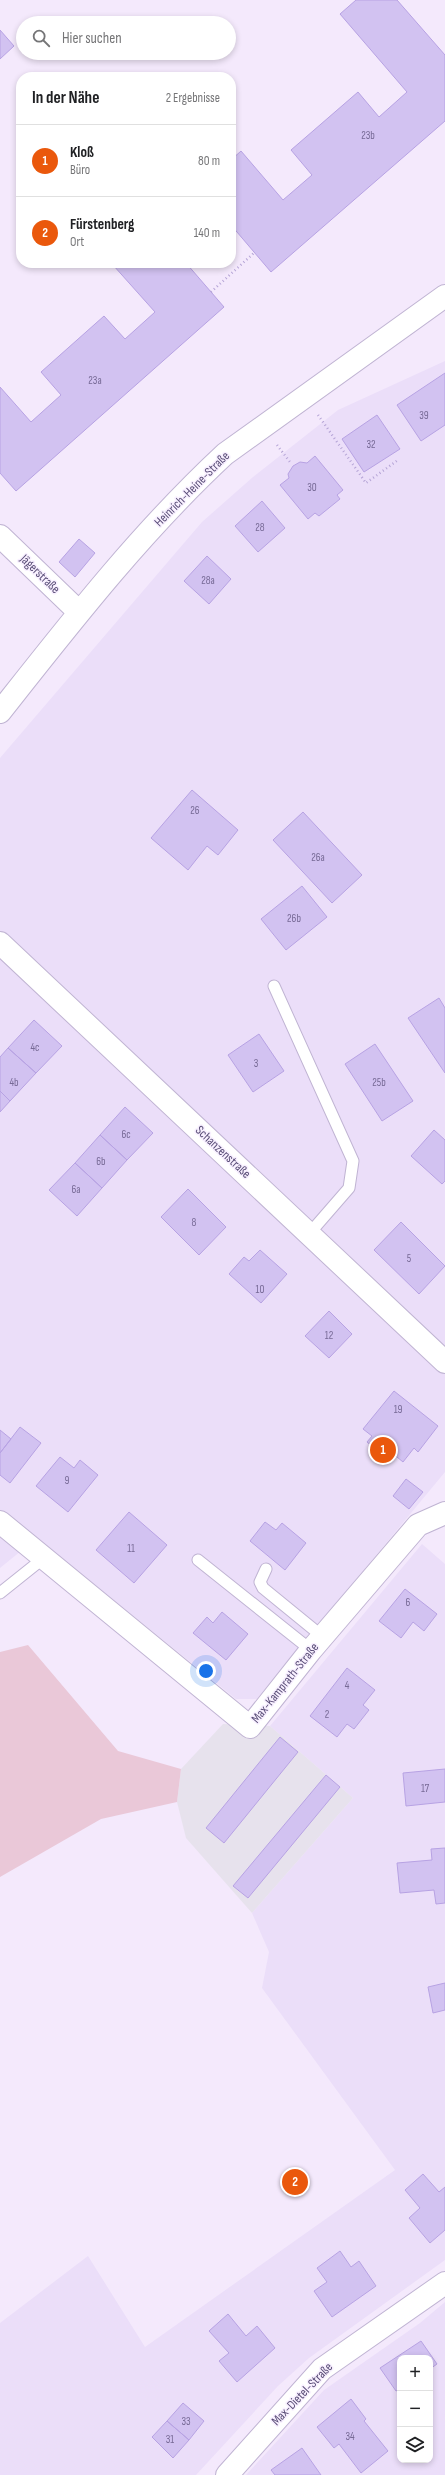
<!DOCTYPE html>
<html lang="de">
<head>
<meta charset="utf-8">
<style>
  body { margin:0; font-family:"Sofia Sans Condensed",sans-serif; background:#f2f2f2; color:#202124 }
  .controls { position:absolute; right:12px; bottom:12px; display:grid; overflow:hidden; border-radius:8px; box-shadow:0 2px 6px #0003 }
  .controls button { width:36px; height:36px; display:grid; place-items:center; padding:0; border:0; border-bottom:1px solid #e0e0e0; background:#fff; color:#202124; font:20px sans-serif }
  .you { position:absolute; left:206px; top:1671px; width:14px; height:14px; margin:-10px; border:3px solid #fff; border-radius:50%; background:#1a73e8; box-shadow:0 0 0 6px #1a73e833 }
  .badge { display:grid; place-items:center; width:26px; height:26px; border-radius:50%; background:#ea580c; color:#fff; font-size:13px; font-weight:700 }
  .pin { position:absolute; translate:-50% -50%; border:2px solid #fff; box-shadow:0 1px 4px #0006 }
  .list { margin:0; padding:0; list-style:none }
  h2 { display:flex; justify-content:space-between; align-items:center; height:52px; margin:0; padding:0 16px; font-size:17px }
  h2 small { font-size:13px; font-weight:400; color:#757577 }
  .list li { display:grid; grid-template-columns:26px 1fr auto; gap:12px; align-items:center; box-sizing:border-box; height:72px; padding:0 16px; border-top:1px solid #e0e0e0 }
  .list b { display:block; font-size:15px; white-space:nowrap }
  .list p { margin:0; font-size:13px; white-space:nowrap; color:#757577 }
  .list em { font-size:13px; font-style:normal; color:#757577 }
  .icon { flex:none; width:22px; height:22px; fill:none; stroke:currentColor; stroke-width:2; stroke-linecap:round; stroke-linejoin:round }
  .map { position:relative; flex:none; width:445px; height:2475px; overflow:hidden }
  .search { position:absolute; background:#fff; box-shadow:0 2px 6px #0003; left:16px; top:16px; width:220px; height:44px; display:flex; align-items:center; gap:10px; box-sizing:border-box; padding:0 14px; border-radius:22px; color:#757577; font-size:15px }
  .panel { position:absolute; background:#fff; box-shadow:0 2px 6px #0003; left:16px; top:72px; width:220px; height:196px; border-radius:16px }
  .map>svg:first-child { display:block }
  .residential { fill:#ebdef9; fill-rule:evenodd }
  .industrial { fill:#e7e2ed }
  .green { fill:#eac8d8 }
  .building { fill:#d2c2f1; stroke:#b7a2e3 }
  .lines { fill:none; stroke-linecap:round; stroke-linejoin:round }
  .service-casing { stroke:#c0b4d3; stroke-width:13 }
  .minor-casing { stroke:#c0b4d3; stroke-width:24 }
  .path { stroke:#b5a4d6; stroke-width:2.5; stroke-dasharray:1 3; stroke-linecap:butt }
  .service { stroke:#fff; stroke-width:11 }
  .minor { stroke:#fff; stroke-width:22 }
  .labels { text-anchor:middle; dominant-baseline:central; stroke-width:3; stroke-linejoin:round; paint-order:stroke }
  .number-label { font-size:11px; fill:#776a96 }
  .street-label { font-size:13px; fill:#594d77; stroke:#f8f0ff }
</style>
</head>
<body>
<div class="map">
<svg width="445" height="2475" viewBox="0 0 445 2475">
  <rect width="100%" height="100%" fill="#f4e9fc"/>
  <path class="residential" d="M445,361V1472L257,1699H236L37,1538L0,1568V758L202,522L253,477L338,410Z
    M422,1544L445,1564V2260L309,2358L278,2386L196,2475H0V2323L88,2256L145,2347L395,2170L262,1988L269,1952L252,1913L353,1798L270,1726Z
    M445,2302V2475H246L324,2390L420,2323ZM400,2358H430V2460H400Z"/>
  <path class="industrial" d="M223,1724L270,1726L353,1798L252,1913L186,1838L177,1802L181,1769Z"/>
  <path class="green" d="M28,1645L118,1751L181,1769L177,1802L101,1819L0,1877V1652Z"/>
  <path class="building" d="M356,0H397L445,55V121L271,272L231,225V160L241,151L283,200L312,175L291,150L358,92L379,117L407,92L340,14Z
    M0,30L14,46L0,59Z
    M115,263H186L224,307L16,491L0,473V387L31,422L61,395L41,372L104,316L125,339L155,312L113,265Z
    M445,373V425L421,441L397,405Z
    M377,415L400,449L364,472L342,439Z
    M315,456L343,490L337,495L340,499L319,516L315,513L308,519L280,485L289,478L288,474L293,466L300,462L307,463Z
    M262,501L285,528L258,552L235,526Z
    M79,539L95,553L75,577L59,562Z
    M207,556L231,579L209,604L184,581Z
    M192,790L238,830L218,855L207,846L188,870L151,838Z
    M303,812L362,875L332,903L273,840Z
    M302,886L327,917L286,950L261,919Z
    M439,998L445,1008V1073L408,1018Z
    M34,1020L62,1046L36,1073L8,1048Z
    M259,1034L284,1071L253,1092L228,1055Z
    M375,1044L413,1101L382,1121L345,1064Z
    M8,1048L36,1073L10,1101L0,1091V1057Z
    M0,1091L10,1101L0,1112Z
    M125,1107L153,1133L127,1160L100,1135Z
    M434,1130L445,1140V1181L442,1184L411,1156Z
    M100,1135L127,1160L102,1188L75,1163Z
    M75,1163L102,1188L77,1216L49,1190Z
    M188,1189L226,1227L199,1255L161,1217Z
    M401,1222L445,1266L419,1294L374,1250Z
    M260,1250L287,1274L261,1303L229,1274L244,1257L249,1261Z
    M329,1311L352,1334L329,1358L305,1336Z
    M394,1391L438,1426L418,1452L414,1448L403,1462L385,1447L380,1453L367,1442L372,1436L363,1429Z
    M20,1427L41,1443L10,1483L0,1475V1453Z
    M0,1430L11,1439L0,1453Z
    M60,1457L74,1468L80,1460L98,1475L68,1512L36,1486Z
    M406,1479L423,1492L409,1509L393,1496Z
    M129,1512L167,1545L134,1583L96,1550Z
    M265,1522L276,1530L282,1523L306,1543L285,1570L250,1541Z
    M405,1589L437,1614L424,1631L413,1622L401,1638L379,1621Z
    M222,1612L248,1634L226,1660L193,1633L207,1617L213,1623Z
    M347,1668L375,1690L363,1705L369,1710L354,1729L347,1724L337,1737L310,1716Z
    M280,1737L298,1752L224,1843L206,1828Z
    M445,1769V1802L406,1806L403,1773Z
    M326,1775L340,1787L248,1898L233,1886Z
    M445,1848V1903L436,1904L434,1890L400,1893L397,1863L432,1860L431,1849Z
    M445,1983V2010L433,2013L428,1987Z
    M423,2174L439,2192L445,2187V2230L430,2243L409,2218L420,2208L405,2190Z
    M340,2251L351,2267L359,2261L376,2286L332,2317L314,2291L327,2282L317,2268Z
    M228,2314L246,2336L257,2326L275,2348L237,2382L219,2361L229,2353L209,2331Z
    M421,2341L437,2364L430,2369V2358H400V2389L396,2391L380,2368Z
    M351,2399L366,2419L364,2421L388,2451L361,2473L339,2444L334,2448L317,2427Z
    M183,2403L204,2421L189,2440L167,2421Z
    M167,2421L189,2440L173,2458L152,2437Z
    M302,2448L321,2475H275L271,2470Z"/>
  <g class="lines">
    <defs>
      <path id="service" d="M274,986L353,1161L349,1188L309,1234
        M198,1560L311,1650
        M266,1569L260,1582L263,1588L323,1637
        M0,1593L45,1557"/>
      <path id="minor" d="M0,536L79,612
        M0,712C71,622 141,532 225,454L445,296
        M0,943L445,1362
        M0,1522L250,1727L311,1650L418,1525L445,1513
        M227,2475L322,2369L445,2283"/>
    </defs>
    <use href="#service" class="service-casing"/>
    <use href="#minor" class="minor-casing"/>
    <path class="path" d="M211,292L255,252
      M318,415L366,483L398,460
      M277,445L290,462"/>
    <use href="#service" class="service"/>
    <use href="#minor" class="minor"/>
  </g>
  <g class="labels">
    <g class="number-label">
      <text x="368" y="135">23b</text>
      <text x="95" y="380">23a</text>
      <text x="424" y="415">39</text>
      <text x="371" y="444">32</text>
      <text x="312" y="487">30</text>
      <text x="260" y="527">28</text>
      <text x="208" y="580">28a</text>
      <text x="195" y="810">26</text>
      <text x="318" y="857">26a</text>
      <text x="294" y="918">26b</text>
      <text x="35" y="1047">4c</text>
      <text x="256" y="1063">3</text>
      <text x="14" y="1082">4b</text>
      <text x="379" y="1082">25b</text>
      <text x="126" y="1134">6c</text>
      <text x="101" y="1161">6b</text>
      <text x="76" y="1189">6a</text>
      <text x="194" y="1222">8</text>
      <text x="409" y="1258">5</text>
      <text x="260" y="1289">10</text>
      <text x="329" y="1335">12</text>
      <text x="398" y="1409">19</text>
      <text x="67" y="1480">9</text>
      <text x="131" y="1548">11</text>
      <text x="408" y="1602">6</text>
      <text x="347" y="1685">4</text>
      <text x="327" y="1714">2</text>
      <text x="425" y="1788">17</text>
      <text x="186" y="2421">33</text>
      <text x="350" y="2436">34</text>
      <text x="170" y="2439">31</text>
    </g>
    <g class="street-label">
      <text transform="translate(192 489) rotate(-45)">Heinrich-Heine-Straße</text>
      <text transform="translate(40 574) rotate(44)">Jägerstraße</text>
      <text transform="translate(223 1152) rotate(43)">Schanzenstraße</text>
      <text transform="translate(285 1683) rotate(-51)">Max-Kamprath-Straße</text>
      <text transform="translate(302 2394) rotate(-46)">Max-Dietel-Straße</text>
    </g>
  </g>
</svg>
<div class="controls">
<button>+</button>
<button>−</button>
<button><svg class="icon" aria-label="layers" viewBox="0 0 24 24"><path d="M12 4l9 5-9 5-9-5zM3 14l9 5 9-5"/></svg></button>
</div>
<div class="you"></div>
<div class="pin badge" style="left:383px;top:1450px">1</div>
<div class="pin badge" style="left:295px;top:2182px">2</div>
<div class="search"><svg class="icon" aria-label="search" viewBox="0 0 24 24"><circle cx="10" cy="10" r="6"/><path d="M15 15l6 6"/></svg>Hier suchen</div>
<section class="panel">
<h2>In der Nähe<small>2 Ergebnisse</small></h2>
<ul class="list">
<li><span class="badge">1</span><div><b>Kloß</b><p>Büro</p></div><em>80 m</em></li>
<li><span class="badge">2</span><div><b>Fürstenberg</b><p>Ort</p></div><em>140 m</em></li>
</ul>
</section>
</div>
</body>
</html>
